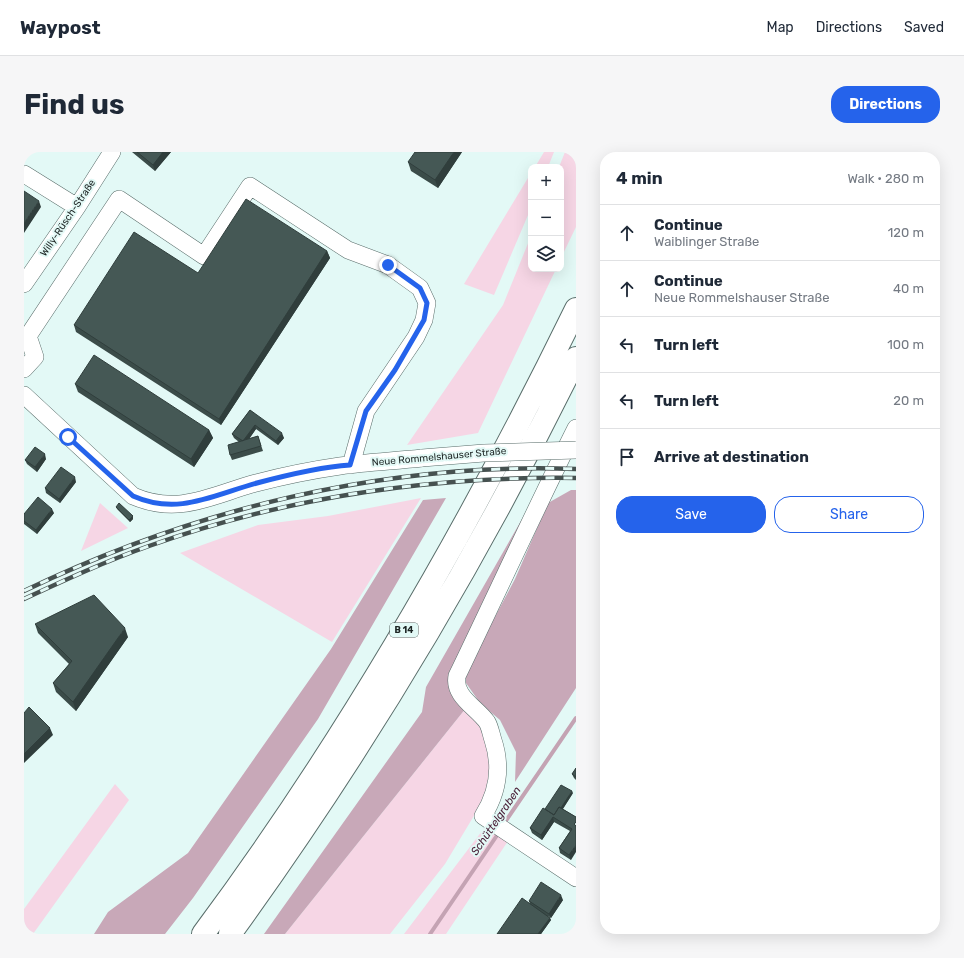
<!DOCTYPE html>
<html lang="en">
<head>
<meta charset="utf-8">
<style>
  body { margin:0; font-family:Rubik,sans-serif; background:#f6f6f7; color:#1f2937 }
  .controls { position:absolute; right:12px; top:12px; display:grid; overflow:hidden; border-radius:8px; box-shadow:0 4px 16px #0002 }
  .controls button { width:36px; height:36px; display:grid; place-items:center; padding:0; border:0; border-bottom:1px solid #e0e1e3; background:#fff; color:#1f2937; font:20px sans-serif }
  .stop { position:absolute; width:12px; height:12px; margin:-9px; border:3px solid #2563eb; border-radius:50%; background:#fff }
  .stop.end { background:#2563eb; border-color:#fff; box-shadow:0 1px 4px #0008 }
  .list { margin:0; padding:0; list-style:none }
  h2 { display:flex; justify-content:space-between; align-items:center; height:52px; margin:0; padding:0 16px; font-size:17px }
  h2 small { font-size:13px; font-weight:400; color:#747a83 }
  .list li { display:grid; grid-template-columns:26px 1fr auto; gap:12px; align-items:center; box-sizing:border-box; height:56px; padding:0 16px; border-top:1px solid #e0e1e3 }
  .list b { display:block; font-size:15px; white-space:nowrap }
  .list p { margin:0; font-size:13px; white-space:nowrap; color:#747a83 }
  .list em { font-size:13px; font-style:normal; color:#747a83 }
  .actions { display:flex; gap:8px; padding:12px 16px }
  .actions a { flex:1; padding:9px 0; border:1px solid #2563eb; border-radius:16px; text-align:center; font-size:14px; color:#2563eb }
  .actions .main { background:#2563eb; color:#fff }
  .icon { flex:none; width:22px; height:22px; fill:none; stroke:currentColor; stroke-width:2; stroke-linecap:round; stroke-linejoin:round }
  .map { position:relative; flex:none; width:552px; height:782px; overflow:hidden; border-radius:16px }
  header { display:flex; align-items:center; gap:24px; box-sizing:border-box; height:56px; padding:0 20px; background:#fff; border-bottom:1px solid #e0e1e3 }
  header strong { font-size:19px }
  nav { display:flex; gap:22px; margin-inline-start:auto; font-size:14px }
  .intro { display:flex; align-items:center; justify-content:space-between; box-sizing:border-box; height:96px; padding:0 24px }
  h1 { margin:0; font-size:28px }
  .button { padding:10px 18px; border-radius:16px; background:#2563eb; color:#fff; font-size:14px; font-weight:700 }
  main { display:flex; gap:24px; padding:0 24px }
  aside { flex:1; background:#fff; border-radius:16px; box-shadow:0 4px 16px #0002 }
  .map>svg:first-child { display:block }
  .green { fill:#f6d6e5 }
  .forest { fill:#c8a8b8 }
  .lines { fill:none; stroke-linecap:round; stroke-linejoin:round }
  .stream { stroke:#c4a3b3; stroke-width:4 }
  .minor-casing { stroke:#596d6a; stroke-width:18 }
  .highway-casing { stroke:#596d6a; stroke-width:24 }
  .minor { stroke:#fff; stroke-width:17 }
  .highway { stroke:#fff; stroke-width:22 }
  .rail-casing { stroke:#465150; stroke-width:4.5 }
  .rail { stroke:#e3f9f6; stroke-width:3; stroke-dasharray:9; stroke-linecap:butt }
  .minor-bridge-casing { stroke:#596d6a; stroke-width:18; stroke-linecap:butt }
  .minor-bridge { stroke:#fff; stroke-width:17 }
  .wall { fill:#3b4c49 }
  .shaded-wall { fill:#303e3c }
  .building { fill:#455855; stroke:#303e3c }
  .route { stroke:#2563eb; stroke-width:5 }
  .labels { text-anchor:middle; dominant-baseline:central; stroke-width:4; stroke-linejoin:round; paint-order:stroke }
  .shield { fill:#e3f9f6; stroke:#586563; stroke-width:1 }
  .shield-label { font-size:9px; font-weight:bold; fill:#1d2524 }
  .street-label { font-size:10px; fill:#1d2524; stroke:#e3f9f6 }
  .water-label { font-size:11px; font-style:italic; fill:#4a2038; stroke:#e3f9f6 }
</style>
</head>
<body>
<header>
<strong>Waypost</strong>
<nav><a>Map</a><a>Directions</a><a>Saved</a></nav>
</header>
<div class="intro"><h1>Find us</h1><a class="button">Directions</a></div>
<main>
<div class="map">
<svg width="552" height="782" viewBox="0 0 552 782">
  <rect width="100%" height="100%" fill="#e3f9f6"/>
  <path class="green" d="M520,0H530L524,15H511Z
    M541,0H552V75L537,106V15H535Z
    M507,21V56L470,143L440,132Z
    M507,84V117H532L454,281L383,293L479,153Z
    M397,346L308,490L156,401L234,373L304,364Z
    M76,351L104,376L57,399Z
    M442,556L457,570L465,594L466,637L421,712L366,782H261Z
    M91,632L105,648L9,782H0V757Z
    M461,675L484,689L422,782H380Z"/>
  <path class="forest" d="M547,338H552V536L491,630L492,600L476,568L456,551L442,531V519L491,427L524,351Z
    M422,346L294,567L169,746L141,782H70L84,760L164,701L307,497L399,348Z
    M506,353L428,521L442,556L261,782H240L398,560L402,535Z"/>
  <g class="lines">
    <path class="stream" d="M479,673L552,566
      M406,782L476,679"/>
    <defs>
      <path id="minor" d="M0,22L53,55
        M0,132L53,55L88,0
        M0,217L11,205L4,184L95,47L180,104L226,34L324,98L364,113L396,136L403,151L400,168L392,185L342,259L327,313
        M0,243L109,344C155,364 188,343 232,331C259,324 288,318 316,314C343,310 371,309 398,306
        M552,276C511,358 473,441 433,524C429,544 452,555 463,570C466,575 467,582 469,588C478,615 474,640 459,664L552,726"/>
      <path id="highway" d="M179,782C324,587 445,376 552,157
        M206,782C338,600 453,408 552,206"/>
    </defs>
    <use href="#minor" class="minor-casing"/>
    <use href="#highway" class="highway-casing"/>
    <use href="#minor" class="minor"/>
    <use href="#highway" class="highway"/>
    <defs>
      <path id="rail" d="M0,439C170,357 362,310 552,317
        M0,447C41,428 82,409 125,394C263,345 405,324 552,326"/>
    </defs>
    <use href="#rail" class="rail-casing"/>
    <use href="#rail" class="rail"/>
    <defs>
      <path id="minor-bridge" d="M398,306L460,301L552,298"/>
    </defs>
    <use href="#minor-bridge" class="minor-bridge-casing"/>
    <use href="#minor-bridge" class="minor-bridge"/>
  </g>
  <path class="wall" d="M108,0H147L131,19Z
    M438,0L414,36L387,19L384,10Z
    M303,99L306,106L197,273L52,180L50,173L174,121Z
    M51,232L185,278L189,286L170,315L54,240Z
    M226,258L260,286L254,293L232,277L225,287L234,284L239,299L208,308L206,303L215,290L210,286L208,282Z
    M22,307L13,320L3,312L1,308Z
    M52,330L36,351L22,341L21,336Z
    M92,355L109,367L106,370L93,357Z
    M30,361L13,382L0,372V362Z
    M11,472L104,485L52,559L32,540L29,531L45,512L14,481Z
    M552,616V628L550,626L548,622Z
    M549,641L539,657L552,665L547,708L536,701L535,696L546,679L530,670L518,688L508,681L506,676L521,657Z
    M539,748L527,766L524,764L527,768L517,782H473L506,752L505,749Z"/>
  <path class="shaded-wall" d="M139,0H147L131,19L129,13Z
    M430,0H438L414,36L411,28Z
    M15,49L17,55L0,81V71Z
    M303,99L306,106L197,273L195,267Z
    M231,273L232,277L220,294L219,289Z
    M185,278L189,286L170,315L167,307Z
    M258,281L260,286L254,293L252,289Z
    M21,302L22,307L13,320L11,315Z
    M51,325L52,330L36,351L35,347Z
    M28,357L30,361L13,382L12,378Z
    M109,364V367L106,370L105,368Z
    M101,476L104,485L52,559L49,550Z
    M26,576L29,583L0,611V602Z
    M548,639L549,641L532,667L531,666Z
    M529,665L530,670L518,688L517,683Z
    M552,693V700L547,708L545,703Z
    M537,743L539,748L527,766L525,762Z
    M526,766L527,768L517,782H514Z"/>
  <path class="building" d="M113,0H139L129,13Z
    M391,0H430L411,28L384,10Z
    M0,39L15,49L0,71Z
    M222,47L303,99L195,267L50,173L110,80L174,121Z
    M70,203L185,278L167,307L51,232Z
    M226,258L258,281L252,289L231,273L219,289L208,282Z
    M234,284L237,294L206,303L204,293Z
    M11,295L21,302L11,315L1,308Z
    M37,315L51,325L35,347L21,336Z
    M14,345L28,357L12,378L0,369V362Z
    M95,351L109,364L105,368L92,355Z
    M70,443L101,476L49,550L29,531L48,509L11,472Z
    M5,555L26,576L0,602V561Z
    M552,616V625L548,622Z
    M537,633L548,639L537,656L535,655L530,663L521,657Z
    M535,655L552,665V670L550,672L552,674V693L545,703L535,696L548,677L529,665L517,683L506,676L519,656L530,663Z
    M517,730L537,743L525,762L505,749Z
    M498,746L526,766L514,782H473Z"/>
  <g class="lines">
    <path class="route" d="M44,285L109,344C154,364 189,343 233,331C263,323 296,315 326,313L342,259L371,218L400,168L403,151L396,136L364,113"/>
  </g>
  <g class="labels">
    <rect class="shield" x="366" y="471" width="28" height="14" rx="3"/>
    <g class="shield-label">
      <text x="380" y="478">B 14</text>
    </g>
    <g class="street-label">
      <text transform="translate(44 66) rotate(-56)">Willy-Rüsch-Straße</text>
      <text transform="translate(415 305) rotate(-5)">Neue Rommelshauser Straße</text>
    </g>
    <g class="water-label">
      <text transform="translate(472 669) rotate(-56)">Schüttelgraben</text>
    </g>
  </g>
</svg>
<div class="controls">
<button>+</button>
<button>−</button>
<button><svg class="icon" aria-label="layers" viewBox="0 0 24 24"><path d="M12 4l9 5-9 5-9-5zM3 14l9 5 9-5"/></svg></button>
</div>
<div class="stop" style="left:44px;top:285px"></div>
<div class="stop end" style="left:364px;top:113px"></div>
</div>
<aside>
<h2>4 min<small>Walk · 280 m</small></h2>
<ul class="list">
<li><svg class="icon" aria-label="ahead" viewBox="0 0 24 24"><path d="M12 20V5M6 11l6-6 6 6"/></svg><div><b>Continue</b><p>Waiblinger Straße</p></div><em>120 m</em></li>
<li><svg class="icon" aria-label="ahead" viewBox="0 0 24 24"><path d="M12 20V5M6 11l6-6 6 6"/></svg><div><b>Continue</b><p>Neue Rommelshauser Straße</p></div><em>40 m</em></li>
<li><svg class="icon" aria-label="left" viewBox="0 0 24 24"><path d="M17 20v-9H6M10 6l-5 5 5 5"/></svg><div><b>Turn left</b></div><em>100 m</em></li>
<li><svg class="icon" aria-label="left" viewBox="0 0 24 24"><path d="M17 20v-9H6M10 6l-5 5 5 5"/></svg><div><b>Turn left</b></div><em>20 m</em></li>
<li><svg class="icon" aria-label="arrive" viewBox="0 0 24 24"><path d="M6 21V4h12l-3 4 3 4H6"/></svg><div><b>Arrive at destination</b></div></li>
</ul>
<div class="actions"><a class="main">Save</a><a>Share</a></div>
</aside>
</main>
</body>
</html>
